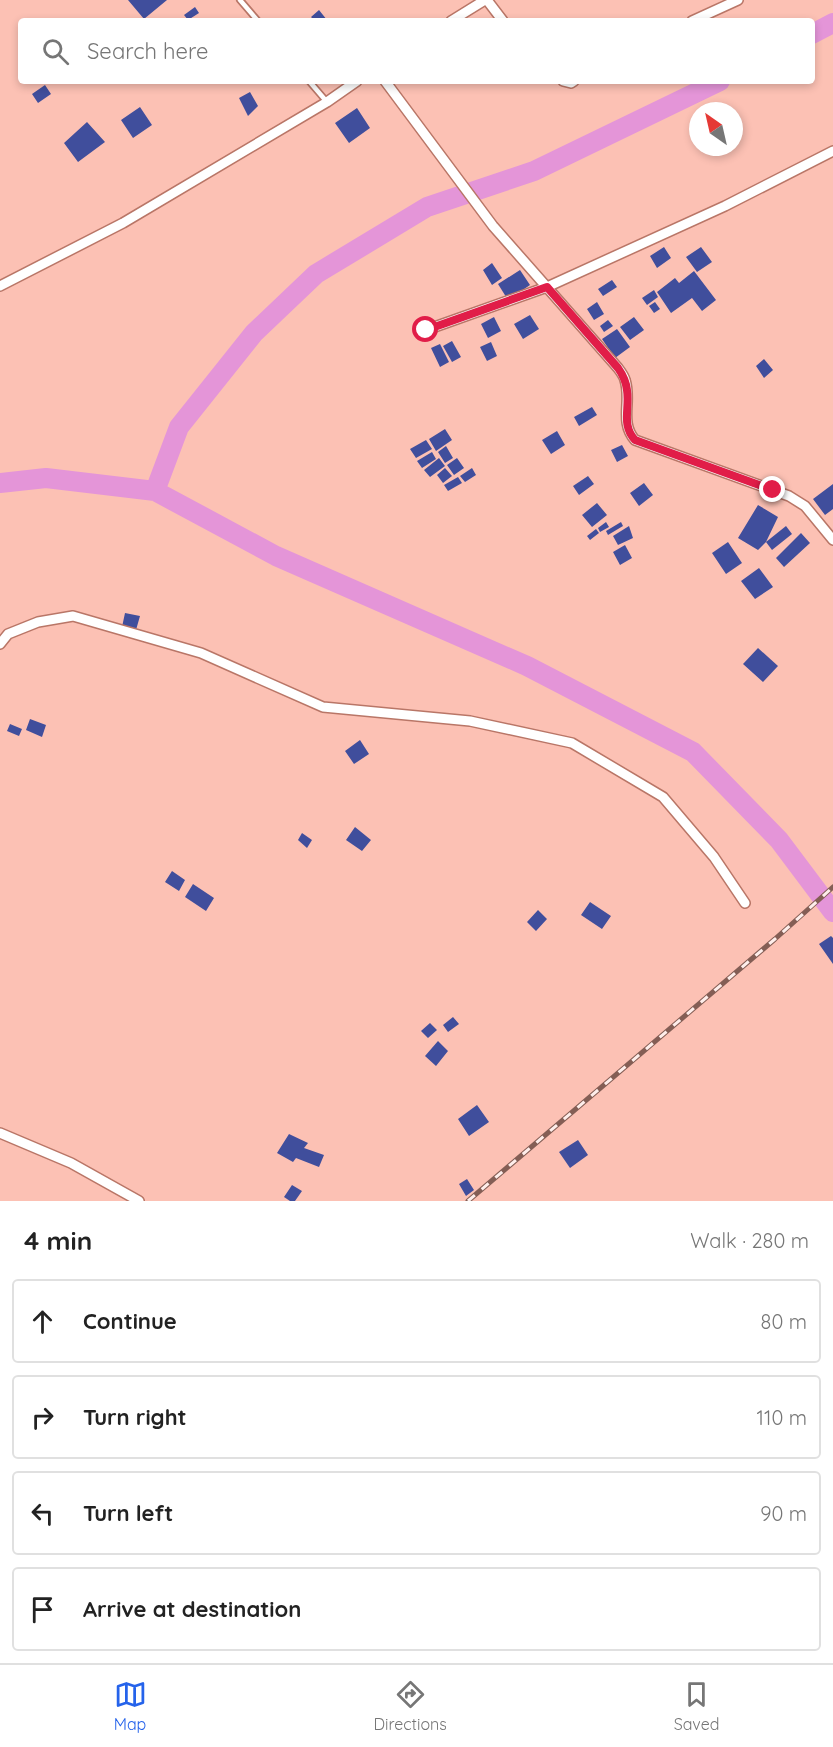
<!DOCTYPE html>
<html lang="en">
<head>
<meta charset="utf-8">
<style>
  body { margin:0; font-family:Quicksand,sans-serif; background:#f2f2f2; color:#222 }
  .compass { position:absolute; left:689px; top:102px; width:54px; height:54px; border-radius:50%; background:#fff; box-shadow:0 3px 9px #0003; rotate:326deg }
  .stop { position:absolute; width:18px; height:18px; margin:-14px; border:4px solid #e11d48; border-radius:50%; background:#fff }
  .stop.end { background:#e11d48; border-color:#fff; box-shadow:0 2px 6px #0008 }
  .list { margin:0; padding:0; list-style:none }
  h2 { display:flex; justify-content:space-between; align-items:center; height:78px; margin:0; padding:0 24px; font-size:26px }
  h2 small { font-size:20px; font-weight:400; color:#767676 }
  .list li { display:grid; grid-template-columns:39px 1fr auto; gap:18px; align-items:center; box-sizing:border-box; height:84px; margin:0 12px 12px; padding:0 12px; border:2px solid #e0e0e0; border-radius:6px }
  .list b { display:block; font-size:22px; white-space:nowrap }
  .list em { font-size:20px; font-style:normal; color:#767676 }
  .icon { flex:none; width:33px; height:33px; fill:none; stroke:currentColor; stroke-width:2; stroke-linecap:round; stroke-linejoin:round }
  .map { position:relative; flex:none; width:833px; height:1201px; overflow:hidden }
  .search { position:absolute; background:#fff; box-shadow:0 3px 9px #0003; left:18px; right:18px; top:18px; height:66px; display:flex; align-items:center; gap:15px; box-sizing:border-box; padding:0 21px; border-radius:6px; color:#767676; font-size:22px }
  .sheet { height:462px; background:#fff }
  nav { display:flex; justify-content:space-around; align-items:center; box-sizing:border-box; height:84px; border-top:2px solid #e0e0e0; background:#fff; font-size:16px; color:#767676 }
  nav a { display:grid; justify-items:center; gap:3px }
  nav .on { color:#2563eb }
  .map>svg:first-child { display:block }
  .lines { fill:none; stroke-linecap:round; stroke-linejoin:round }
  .river { stroke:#e495d8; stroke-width:20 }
  .building { fill:#404e9c }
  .lane-casing { stroke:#b97667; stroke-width:8 }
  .street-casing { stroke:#b97667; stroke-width:12 }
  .lane { stroke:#fff; stroke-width:4.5 }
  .street { stroke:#fff; stroke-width:9 }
  .rail-casing { stroke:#845e55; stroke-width:5 }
  .rail { stroke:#feeeeb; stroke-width:3; stroke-dasharray:9; stroke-linecap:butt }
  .route { stroke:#e11d48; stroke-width:8 }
</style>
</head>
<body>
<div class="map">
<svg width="833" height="1201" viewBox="0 0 833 1201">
  <rect width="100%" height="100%" fill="#fcc1b4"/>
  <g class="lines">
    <path class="river" d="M812,34L833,23
      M0,483L46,478L155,491L276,556L527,666L693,752L779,840L833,912
      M155,491L179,427L254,333L316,274L427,207L534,171L720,81"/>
  </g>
  <path class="building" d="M128,0H167L144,19Z
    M195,7L199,13L188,20L184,15Z
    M319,10L327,20L325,21H315L311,17Z
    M45,85L51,94L38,103L32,94Z
    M250,92L258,106L248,116L239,98Z
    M140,107L152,125L133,138L121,120Z
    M357,108L370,128L349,143L335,123Z
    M87,122L105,142L78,162L64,143Z
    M664,247L671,258L657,268L650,256Z
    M701,247L712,262L697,272L686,257Z
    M492,263L502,278L492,285L483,270Z
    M520,270L530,285L508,300L498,284Z
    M694,271L716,300L702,311L692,298L671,313L657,292L675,278L679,283Z
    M612,280L617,287L603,296L598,289Z
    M654,290L658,297L647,305L642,298Z
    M597,302L604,314L594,320L587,309Z
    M655,302L660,309L654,313L649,306Z
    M530,315L539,329L523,339L514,324Z
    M494,317L501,331L488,338L481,324Z
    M634,317L644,330L630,340L620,327Z
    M608,320L613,326L604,332L600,326Z
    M617,329L630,347L615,358L602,339Z
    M452,341L461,357L452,362L443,346Z
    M491,342L497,356L487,361L480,347Z
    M440,344L449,362L440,367L431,348Z
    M764,359L773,370L764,378L756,366Z
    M592,407L597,415L579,426L574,417Z
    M445,429L452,440L436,451L429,439Z
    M557,431L565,445L551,454L542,440Z
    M426,440L432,449L416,458L410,449Z
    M622,445L628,456L617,462L611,450Z
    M446,446L453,458L445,463L438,452Z
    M432,452L436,459L422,468L417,461Z
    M439,458L445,466L430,477L424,470Z
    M457,458L464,468L454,475L447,465Z
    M445,468L452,476L443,483L437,475Z
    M472,468L476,475L465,482L460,476Z
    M588,476L594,484L579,495L573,486Z
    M458,477L462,483L448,491L444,485Z
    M644,483L653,495L639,506L630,493Z
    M833,484V509L825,515L813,499Z
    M597,503L607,515L592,527L582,515Z
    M758,505L778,517L766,542L758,550L738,538Z
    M606,522L609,527L600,532L598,528Z
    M621,522L623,526L608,535L606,531Z
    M629,526L633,538L618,545L613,536Z
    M786,526L792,534L772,550L766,542Z
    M596,529L599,533L590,540L587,536Z
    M801,533L810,543L784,567L776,558Z
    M728,542L742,563L726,574L712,553Z
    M625,545L632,558L620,565L613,552Z
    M759,568L773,587L755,599L741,581Z
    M125,613L140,616L136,630L122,627Z
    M758,648L778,666L763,682L743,664Z
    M30,719L46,725L42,737L26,730Z
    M10,724L22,729L19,736L7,731Z
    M360,740L369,754L354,764L345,751Z
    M355,827L371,840L362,851L346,840Z
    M302,833L312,840L307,848L298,840Z
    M172,871L185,880L179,891L165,882Z
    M193,884L214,898L206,911L185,897Z
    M590,902L611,916L602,929L581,915Z
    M538,910L547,919L536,931L527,922Z
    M831,936L833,938V964L819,944Z
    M453,1017L459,1024L448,1032L443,1025Z
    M430,1023L437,1030L428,1038L421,1031Z
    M438,1041L448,1051L436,1066L425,1056Z
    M477,1105L489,1122L469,1136L458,1119Z
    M289,1134L308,1143L304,1148L324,1155L319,1167L296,1158L293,1162L277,1153Z
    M578,1140L588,1155L570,1168L559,1152Z
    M467,1179L474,1190L466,1196L459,1184Z
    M292,1185L302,1191L295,1201H290L284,1197Z"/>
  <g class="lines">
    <defs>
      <path id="lane" d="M240,0L258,21
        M309,81L327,102"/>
      <path id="street" d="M487,0L503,21
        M451,21L485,0
        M692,21L738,0
        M385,81L493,226L618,368C621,372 624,376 625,380C632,401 619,422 635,440L789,496L805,506L833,540
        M563,81L571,83L574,81
        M0,286L123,223L327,102L357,81
        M426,330L547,287L725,206L833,151
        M0,644L8,634L38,622L73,616L201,653L323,707L470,721L572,743L663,797L714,857L745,903
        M0,1133L71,1163L139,1201"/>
    </defs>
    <use href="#lane" class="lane-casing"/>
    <use href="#street" class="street-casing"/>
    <use href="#lane" class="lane"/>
    <use href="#street" class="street"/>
    <defs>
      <path id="rail" d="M468,1201L775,939L833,887"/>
    </defs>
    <use href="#rail" class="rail-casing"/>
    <use href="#rail" class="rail"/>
  </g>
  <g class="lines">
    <path class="route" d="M426,330L547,287L618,368C623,375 626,381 627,390C630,408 621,425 635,440L773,490"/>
  </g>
</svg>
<svg class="compass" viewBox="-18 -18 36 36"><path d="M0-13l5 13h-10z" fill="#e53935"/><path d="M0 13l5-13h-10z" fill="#767676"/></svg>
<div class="stop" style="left:426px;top:330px"></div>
<div class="stop end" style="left:773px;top:490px"></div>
<div class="search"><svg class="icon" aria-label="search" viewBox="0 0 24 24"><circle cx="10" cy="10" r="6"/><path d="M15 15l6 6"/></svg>Search here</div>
</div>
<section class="sheet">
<h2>4 min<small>Walk · 280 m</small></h2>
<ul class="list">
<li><svg class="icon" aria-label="ahead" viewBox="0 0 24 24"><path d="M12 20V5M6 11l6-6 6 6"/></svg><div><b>Continue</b></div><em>80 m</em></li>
<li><svg class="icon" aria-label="right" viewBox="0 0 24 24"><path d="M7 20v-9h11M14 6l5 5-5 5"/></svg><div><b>Turn right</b></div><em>110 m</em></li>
<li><svg class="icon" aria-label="left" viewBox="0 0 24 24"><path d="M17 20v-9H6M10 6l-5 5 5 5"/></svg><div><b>Turn left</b></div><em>90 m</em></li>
<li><svg class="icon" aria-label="arrive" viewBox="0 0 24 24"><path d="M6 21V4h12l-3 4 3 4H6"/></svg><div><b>Arrive at destination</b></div></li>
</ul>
</section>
<nav>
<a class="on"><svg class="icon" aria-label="map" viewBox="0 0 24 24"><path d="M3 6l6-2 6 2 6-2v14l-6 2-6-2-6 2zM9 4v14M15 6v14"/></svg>Map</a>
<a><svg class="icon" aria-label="directions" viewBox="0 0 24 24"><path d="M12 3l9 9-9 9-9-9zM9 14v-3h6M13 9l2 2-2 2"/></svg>Directions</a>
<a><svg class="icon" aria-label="saved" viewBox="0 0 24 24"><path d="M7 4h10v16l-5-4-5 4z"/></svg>Saved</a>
</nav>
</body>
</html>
